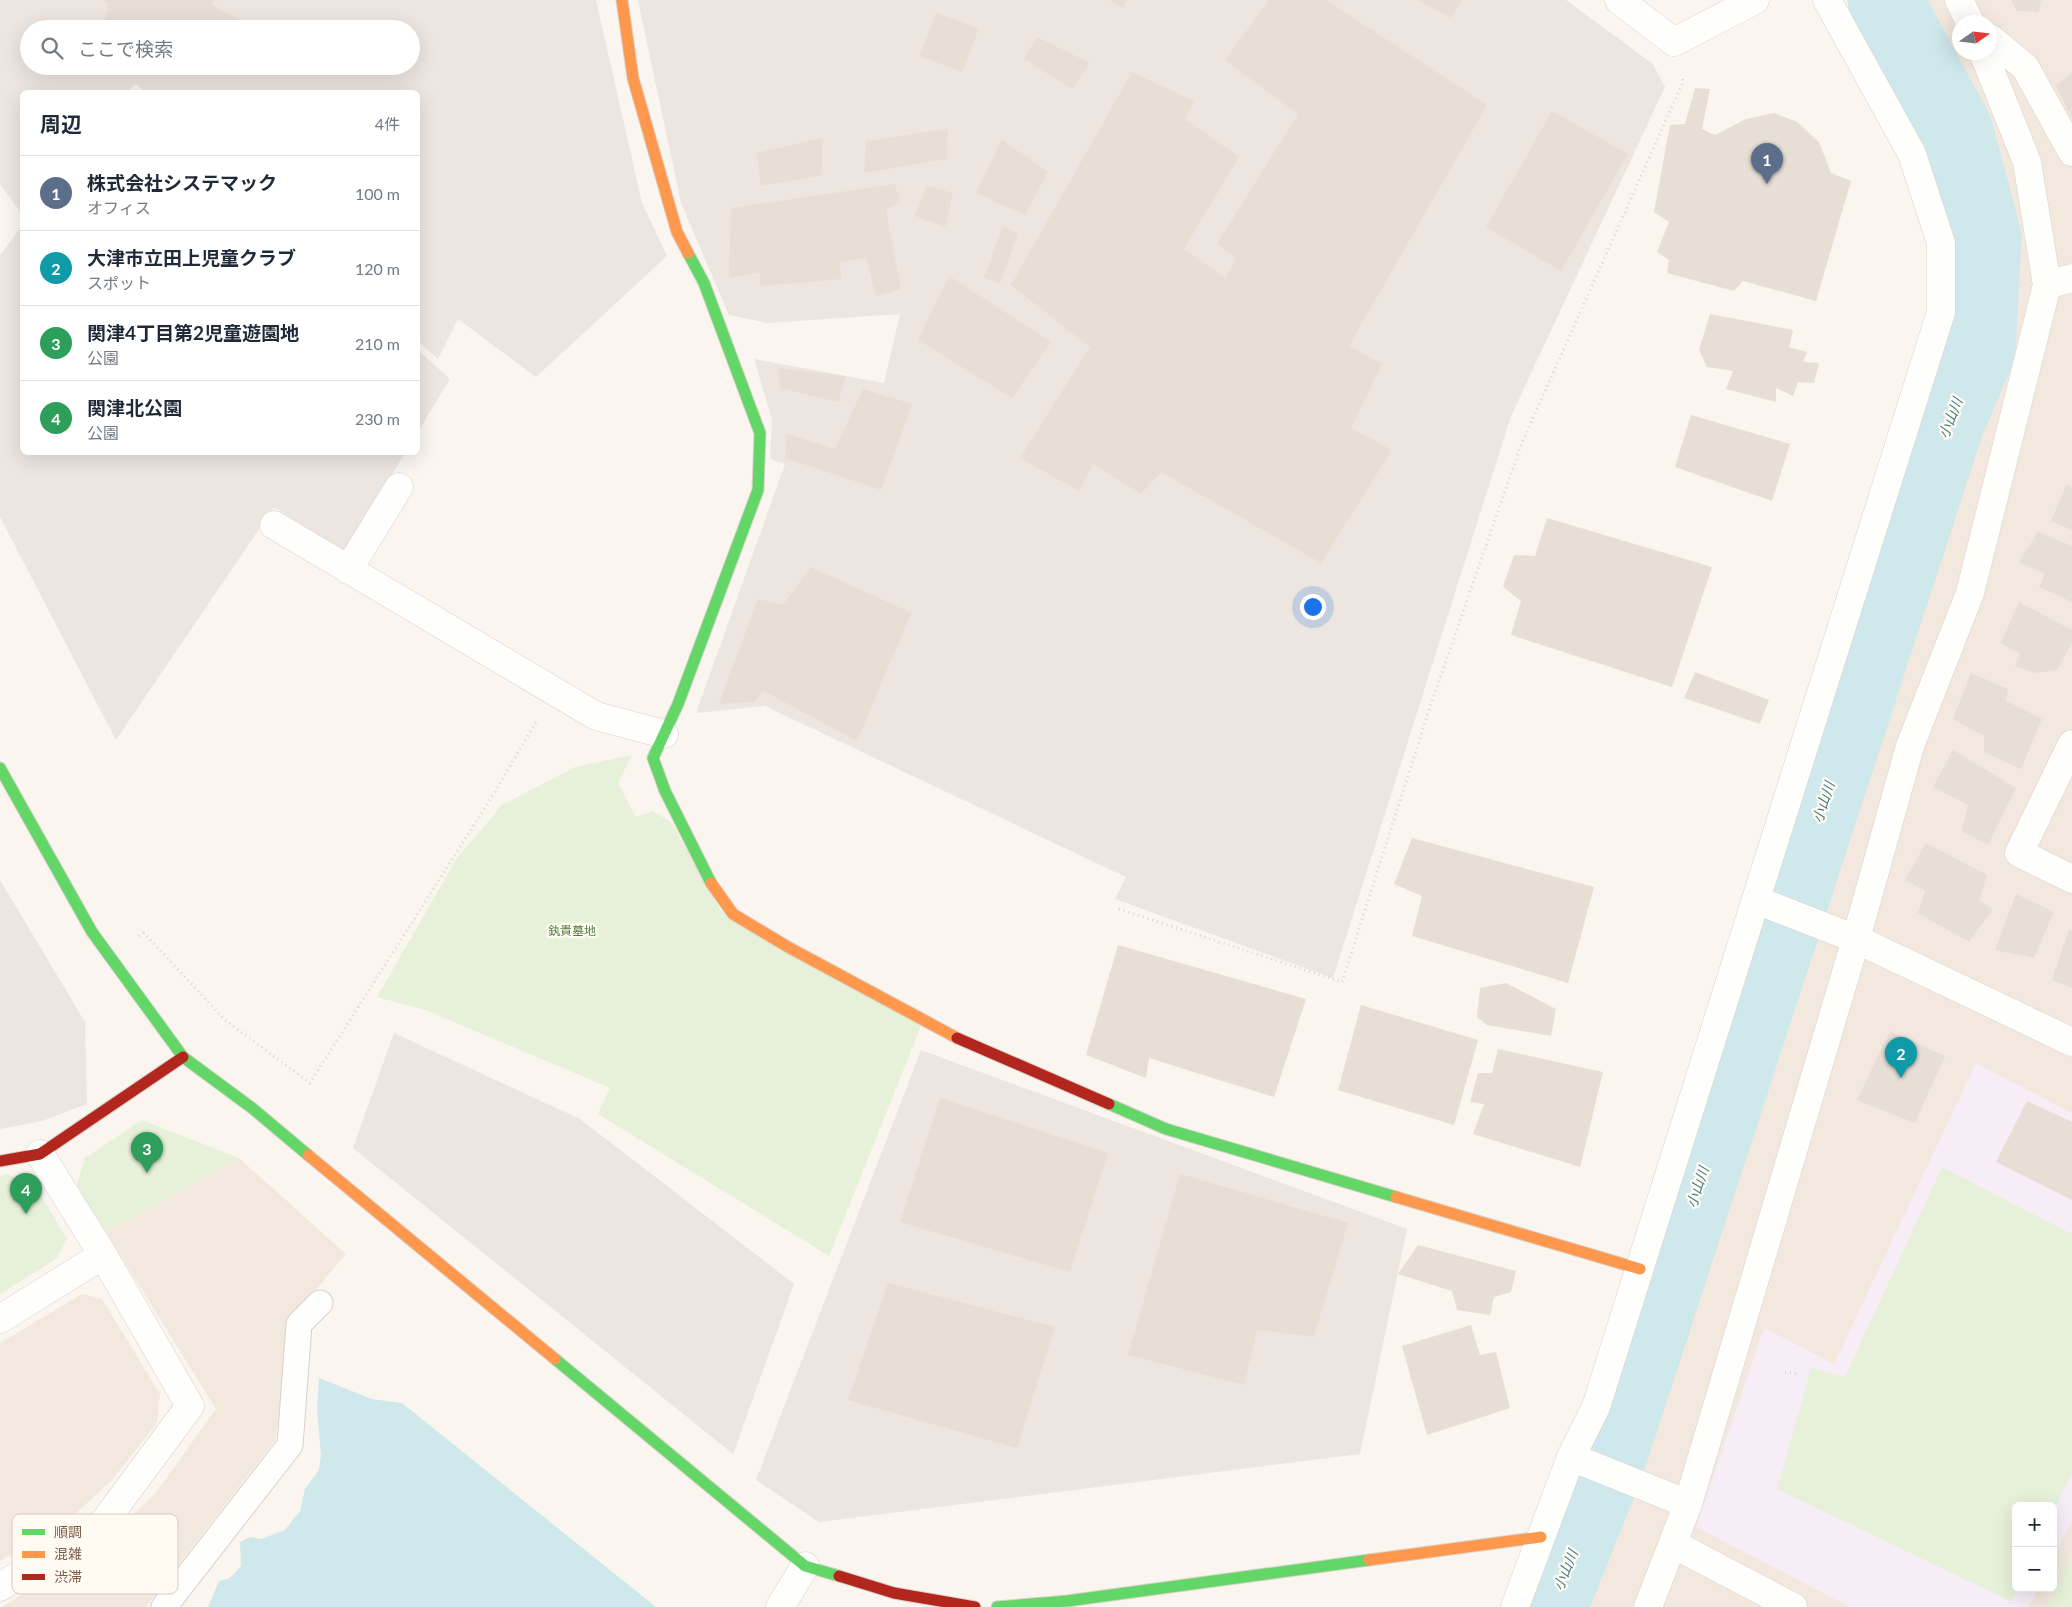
<!DOCTYPE html>
<html lang="ja">
<head>
<meta charset="utf-8">
<style>
  body { margin:0; font-family:Lato,"Noto Sans JP",sans-serif; background:#f2f2f3; color:#1f2937 }
  .controls { position:absolute; right:15px; bottom:15px; display:grid; overflow:hidden; border-radius:8px; box-shadow:0 5px 20px #0002 }
  .controls button { width:45px; height:45px; display:grid; place-items:center; padding:0; border:0; border-bottom:1px solid #e0e1e3; background:#fff; color:#1f2937; font:25px sans-serif }
  .compass { position:absolute; left:1952px; top:15px; width:45px; height:45px; border-radius:50%; background:#fff; box-shadow:0 5px 20px #0002; rotate:76deg }
  .you { position:absolute; left:1312px; top:606px; width:18px; height:18px; margin:-12px; border:4px solid #fff; border-radius:50%; background:#1a73e8; box-shadow:0 0 0 8px #1a73e833 }
  .badge { display:grid; place-items:center; width:32px; height:32px; border-radius:50%; background:#0f766e; color:#fff; font-size:16px; font-weight:700 }
  .pin { position:absolute; translate:-50% -41px; filter:drop-shadow(0 1px 2px #0008) }
  .pin::after { content:''; position:absolute; top:26px; width:18px; height:15px; background:inherit; clip-path:polygon(0 0,100% 0,50% 100%) }
  .list { margin:0; padding:0; list-style:none }
  h2 { display:flex; justify-content:space-between; align-items:center; height:65px; margin:0; padding:0 20px; font-size:21px }
  h2 small { font-size:16px; font-weight:400; color:#747a83 }
  .list li { display:grid; grid-template-columns:32px 1fr auto; gap:15px; align-items:center; box-sizing:border-box; height:75px; padding:0 20px; border-top:1px solid #e0e1e3 }
  .list b { display:block; font-size:19px; white-space:nowrap }
  .list p { margin:0; font-size:16px; white-space:nowrap; color:#747a83 }
  .list em { font-size:16px; font-style:normal; color:#747a83 }
  .icon { flex:none; width:28px; height:28px; fill:none; stroke:currentColor; stroke-width:2; stroke-linecap:round; stroke-linejoin:round }
  .map { position:relative; flex:none; width:2072px; height:1607px; overflow:hidden }
  .search { position:absolute; background:#fff; box-shadow:0 5px 20px #0002; left:20px; top:20px; width:400px; height:55px; display:flex; align-items:center; gap:12px; box-sizing:border-box; padding:0 18px; border-radius:28px; color:#747a83; font-size:19px }
  .panel { position:absolute; background:#fff; box-shadow:0 5px 20px #0002; left:20px; top:90px; width:400px; height:365px; border-radius:8px }
  .map>svg:first-child { display:block }
  .residential { fill:#f3e8dd; fill-rule:evenodd }
  .industrial { fill:#ede5df; fill-rule:evenodd }
  .education { fill:#f6edf6 }
  .green { fill:#e7f1d9 }
  .water { fill:#cfe8eb }
  .lines { fill:none; stroke-linecap:round; stroke-linejoin:round }
  .river { stroke:#cfe8eb; stroke-width:75 }
  .building { fill:#e7ded6 }
  .lane-casing { stroke:#d8d1ca; stroke-width:27 }
  .street-casing { stroke:#d8d1ca; stroke-width:29 }
  .fast-casing { stroke:#dad2ca; stroke-width:13 }
  .slow-casing { stroke:#dad2ca; stroke-width:13 }
  .jam-casing { stroke:#dad2ca; stroke-width:13 }
  .path { stroke:#ddd5cf; stroke-width:3; stroke-dasharray:1 4; stroke-linecap:butt }
  .lane { stroke:#fefefd; stroke-width:25 }
  .street { stroke:#fefefd; stroke-width:28 }
  .fast { stroke:#63d668; stroke-width:11 }
  .slow { stroke:#ff974d; stroke-width:11 }
  .jam { stroke:#b3261e; stroke-width:11 }
  .labels { text-anchor:middle; dominant-baseline:central; stroke-width:4.5; stroke-linejoin:round; paint-order:stroke }
  .park-label { font-size:12px; fill:#527b3f; stroke:#fffaf2 }
  .water-label { font-size:14px; font-style:italic; fill:#407c88; stroke:#fffaf2 }
  .key { fill:#fffaf2; stroke:#d7cbc0; stroke-width:1 }
  .key-label { font-size:14px; fill:#7b5c4b }
</style>
</head>
<body>
<div class="map">
<svg width="2072" height="1607" viewBox="0 0 2072 1607">
  <rect width="100%" height="100%" fill="#faf5ef"/>
  <path class="residential" d="M1890,0H2072V1607H1564L1610,1492L1978,351L1984,237L1955,129ZM1960,22H1990V52H1960ZM2016,1506H2053V1588H2016Z
    M239,1158L346,1254L289,1321L276,1439L146,1607H2L104,1542L155,1494L216,1409L106,1232Z
    M82,1294L102,1299L160,1394L157,1423L112,1480L71,1518L0,1561V1343Z"/>
  <path class="industrial" d="M0,0H596L642,203L667,256L536,377L458,319L438,359L418,341V92H145L135,84L128,92H22V214L0,184ZM29,29H411V66H29Z
    M638,0H1566L1653,64L1665,87L1511,416L1333,978L1115,899L1126,877L765,706L696,713L785,464L770,459L772,420L754,359L884,383L900,314L767,323L729,315L681,203Z
    M22,225V452L405,453L345,552L274,507L116,740L0,517V256Z
    M418,350L450,379L418,432Z
    M0,880L85,1022L87,1104L42,1121L0,1129Z
    M394,1033L580,1119L794,1284L733,1454L353,1148Z
    M921,1050L1407,1229L1360,1454L819,1522L756,1480Z"/>
  <path class="education" d="M1976,1063L2072,1113V1521L2053,1558V1506H2016V1588H2038L2029,1607H1850L1696,1527L1764,1328L1834,1364Z"/>
  <path class="green" d="M632,755L618,783L636,817L653,811L671,822L721,911L921,1026L829,1256L598,1114L610,1088L428,1011L377,997L457,858L502,805L575,767Z
    M142,1120L239,1158L106,1232L76,1187L85,1158Z
    M1942,1167L2072,1234V1472L2053,1513V1506H2016V1588H2018L2012,1602L1777,1489L1811,1368L1845,1377Z
    M8,1174L37,1189L67,1239L56,1259L0,1294V1176Z
    M2072,1556V1607H2047Z"/>
  <path class="water" d="M319,1378L372,1399L402,1403L656,1607H208L219,1581L230,1578L241,1566L240,1542L250,1537L261,1539L285,1530L300,1511L305,1489L319,1470L321,1455L317,1409Z"/>
  <g class="lines">
    <path class="river" d="M1550,1607L1608,1461L1947,423L1978,351L1984,237L1955,129L1885,0"/>
  </g>
  <path class="building" d="M104,0H214L212,5L257,29H103L108,4Z
    M1109,0H1128L1123,8Z
    M1269,0H1326L1487,105L1349,346L1382,364L1351,428L1392,450L1321,563L1161,472L1141,494L1093,464L1079,491L1020,458L1090,347L1011,285L1132,72L1194,101L1185,119L1239,157L1184,249L1225,278L1236,258L1217,244L1298,114L1225,60Z
    M1418,0H1462L1451,18Z
    M2011,0H2041L2039,12L2017,11Z
    M936,13L979,28L962,72L920,56Z
    M1037,37L1090,63L1072,89L1024,59Z
    M2072,73V118L2055,85Z
    M1695,88L1710,89L1702,129L1715,135L1746,119L1774,113L1797,122L1819,142L1831,173L1851,181L1816,301L1743,281L1734,291L1667,273L1669,260L1657,252L1669,222L1654,212L1670,125L1685,124Z
    M1552,111L1628,154L1561,271L1486,227Z
    M948,129L946,159L864,173L866,141Z
    M822,138V175L761,186L757,153Z
    M1002,140L1048,172L1025,215L976,193Z
    M895,184L900,203L886,210L901,289L876,296L866,258L839,262L842,279L760,286V272L729,278L731,208Z
    M927,186L953,193L945,227L915,216Z
    M1003,226L1018,234L1000,283L984,278Z
    M949,276L1051,342L1012,398L918,340Z
    M1710,314L1793,330L1789,347L1807,352L1803,362L1819,363L1814,383L1798,382L1793,396L1776,388V402L1726,389L1733,371L1707,367L1699,350Z
    M778,368L846,376L838,402L780,388Z
    M863,389L912,404L881,490L785,458L787,434L835,449Z
    M1691,415L1790,444L1772,501L1675,467Z
    M2066,485L2072,487V530L2051,521Z
    M1547,518L1712,567L1672,687L1511,635L1521,601L1503,587L1514,555L1535,556Z
    M2038,532L2072,546V602L2039,587L2045,574L2019,562Z
    M811,567L911,613L857,741L762,690L755,702L719,704L758,599L783,605Z
    M2019,602L2072,630V643L2057,670L2036,673L2015,666L2020,654L2001,643Z
    M1695,672L1769,700L1760,724L1684,698Z
    M1971,673L2008,689L2006,701L2042,719L2021,769L1984,752V736L1953,719Z
    M1953,750L2016,788L1988,845L1962,831L1968,805L1933,787Z
    M1412,838L1594,887L1568,983L1412,936L1422,896L1394,884Z
    M1926,843L1987,875L1979,900L1993,909L1969,942L1918,913L1925,891L1905,880Z
    M2016,894L2054,912L2034,958L1995,950Z
    M2069,929L2072,930V988L2052,980Z
    M1118,945L1306,999L1274,1097L1149,1058L1146,1078L1086,1055Z
    M1506,983L1556,1009L1551,1036L1487,1025L1477,1017L1480,988Z
    M1361,1005L1478,1040L1454,1125L1338,1090Z
    M1890,1031L1945,1056L1915,1123L1857,1100Z
    M1498,1049L1603,1072L1580,1167L1473,1134L1484,1104L1470,1102L1478,1073H1492Z
    M940,1098L1108,1153L1070,1272L900,1222Z
    M2027,1101L2072,1122V1200L1996,1162Z
    M1180,1174L1348,1223L1314,1337L1257,1330L1244,1385L1128,1355Z
    M1418,1245L1516,1271L1511,1292L1494,1297L1490,1315L1457,1310L1452,1291L1398,1274Z
    M888,1283L1055,1327L1017,1448L848,1400Z
    M1471,1325L1480,1355L1496,1352L1510,1408L1427,1435L1402,1346Z"/>
  <g class="lines">
    <defs>
      <path id="lane" d="M164,1607L290,1445L299,1324L320,1303"/>
      <path id="street" d="M1619,0L1674,42L1755,0
        M1959,0L1970,22
        M1990,38L2025,67L2072,152
        M2047,285L2072,278
        M274,525L596,716L664,734
        M348,570L399,487
        M2072,744L2019,853L2072,879
        M1756,900L1856,939L2072,1042
        M0,1319L103,1255
        M1571,1457L1688,1504
        M1673,1544L1793,1607
        M0,1587L104,1522L190,1406L103,1255L40,1154
        M780,1607L805,1566
        M1515,1607L1571,1457L1596,1407L1941,312V243L1912,154L1827,0
        M1648,1607L1688,1504L1856,939L1910,746L1970,593L2047,285L2027,162L1983,52"/>
      <path id="fast" d="M688,253L704,283L760,433L758,490L678,704L653,758L665,791L711,883
        M0,768L92,932L183,1057L252,1108L308,1155
        M1109,1104L1166,1129L1396,1197
        M555,1359L805,1566L839,1576
        M997,1607L1067,1601L1369,1560"/>
      <path id="slow" d="M622,0L633,78L677,232L688,253
        M711,883L733,914L788,947L957,1038
        M308,1155L555,1359
        M1396,1197L1640,1269
        M1369,1560L1541,1537"/>
      <path id="jam" d="M957,1038L1109,1104
        M0,1161L40,1154L183,1057
        M839,1576L894,1593L975,1607"/>
    </defs>
    <use href="#lane" class="lane-casing"/>
    <use href="#street" class="street-casing"/>
    <use href="#fast" class="fast-casing"/>
    <use href="#slow" class="slow-casing"/>
    <use href="#jam" class="jam-casing"/>
    <path class="path" d="M1119,909L1342,982L1429,710L1521,445L1683,82L1682,76
      M139,936L144,933L225,1020L310,1083L493,795L536,722
      M1785,1372L1798,1374"/>
    <use href="#lane" class="lane"/>
    <use href="#street" class="street"/>
    <use href="#fast" class="fast"/>
    <use href="#slow" class="slow"/>
    <use href="#jam" class="jam"/>
  </g>
  <g class="labels">
    <g class="park-label">
      <text x="572" y="930">釻貴墓地</text>
    </g>
    <g class="water-label">
      <text transform="translate(1950 418) rotate(-69)">小山川</text>
      <text transform="translate(1823 802) rotate(-72)">小山川</text>
      <text transform="translate(1697 1187) rotate(-72)">小山川</text>
      <text transform="translate(1565 1570) rotate(-68)">小山川</text>
    </g>
  </g>
  <rect x="12" y="1514" width="166" height="80" rx="8" class="key"/>
  <rect x="22" y="1529" width="23" height="6" fill="#63d668"/>
  <rect x="22" y="1551" width="23" height="7" fill="#ff974d"/>
  <rect x="22" y="1574" width="23" height="6" fill="#b3261e"/>
  <g class="key-label">
    <text x="54" y="1537">順調</text>
    <text x="54" y="1559">混雑</text>
    <text x="54" y="1582">渋滞</text>
  </g>
</svg>
<div class="controls">
<button>+</button>
<button>−</button>
</div>
<svg class="compass" viewBox="-18 -18 36 36"><path d="M0-13l5 13h-10z" fill="#e53935"/><path d="M0 13l5-13h-10z" fill="#747a83"/></svg>
<div class="you"></div>
<div class="pin badge" style="left:1767px;top:184px;background:#5c6f8a">1</div>
<div class="pin badge" style="left:1901px;top:1078px;background:#0f9aa8">2</div>
<div class="pin badge" style="left:147px;top:1173px;background:#2e9e5b">3</div>
<div class="pin badge" style="left:26px;top:1214px;background:#2e9e5b">4</div>
<div class="search"><svg class="icon" aria-label="search" viewBox="0 0 24 24"><circle cx="10" cy="10" r="6"/><path d="M15 15l6 6"/></svg>ここで検索</div>
<section class="panel">
<h2>周辺<small>4件</small></h2>
<ul class="list">
<li><span class="badge" style="background:#5c6f8a">1</span><div><b>株式会社システマック</b><p>オフィス</p></div><em>100 m</em></li>
<li><span class="badge" style="background:#0f9aa8">2</span><div><b>大津市立田上児童クラブ</b><p>スポット</p></div><em>120 m</em></li>
<li><span class="badge" style="background:#2e9e5b">3</span><div><b>関津4丁目第2児童遊園地</b><p>公園</p></div><em>210 m</em></li>
<li><span class="badge" style="background:#2e9e5b">4</span><div><b>関津北公園</b><p>公園</p></div><em>230 m</em></li>
</ul>
</section>
</div>
</body>
</html>
